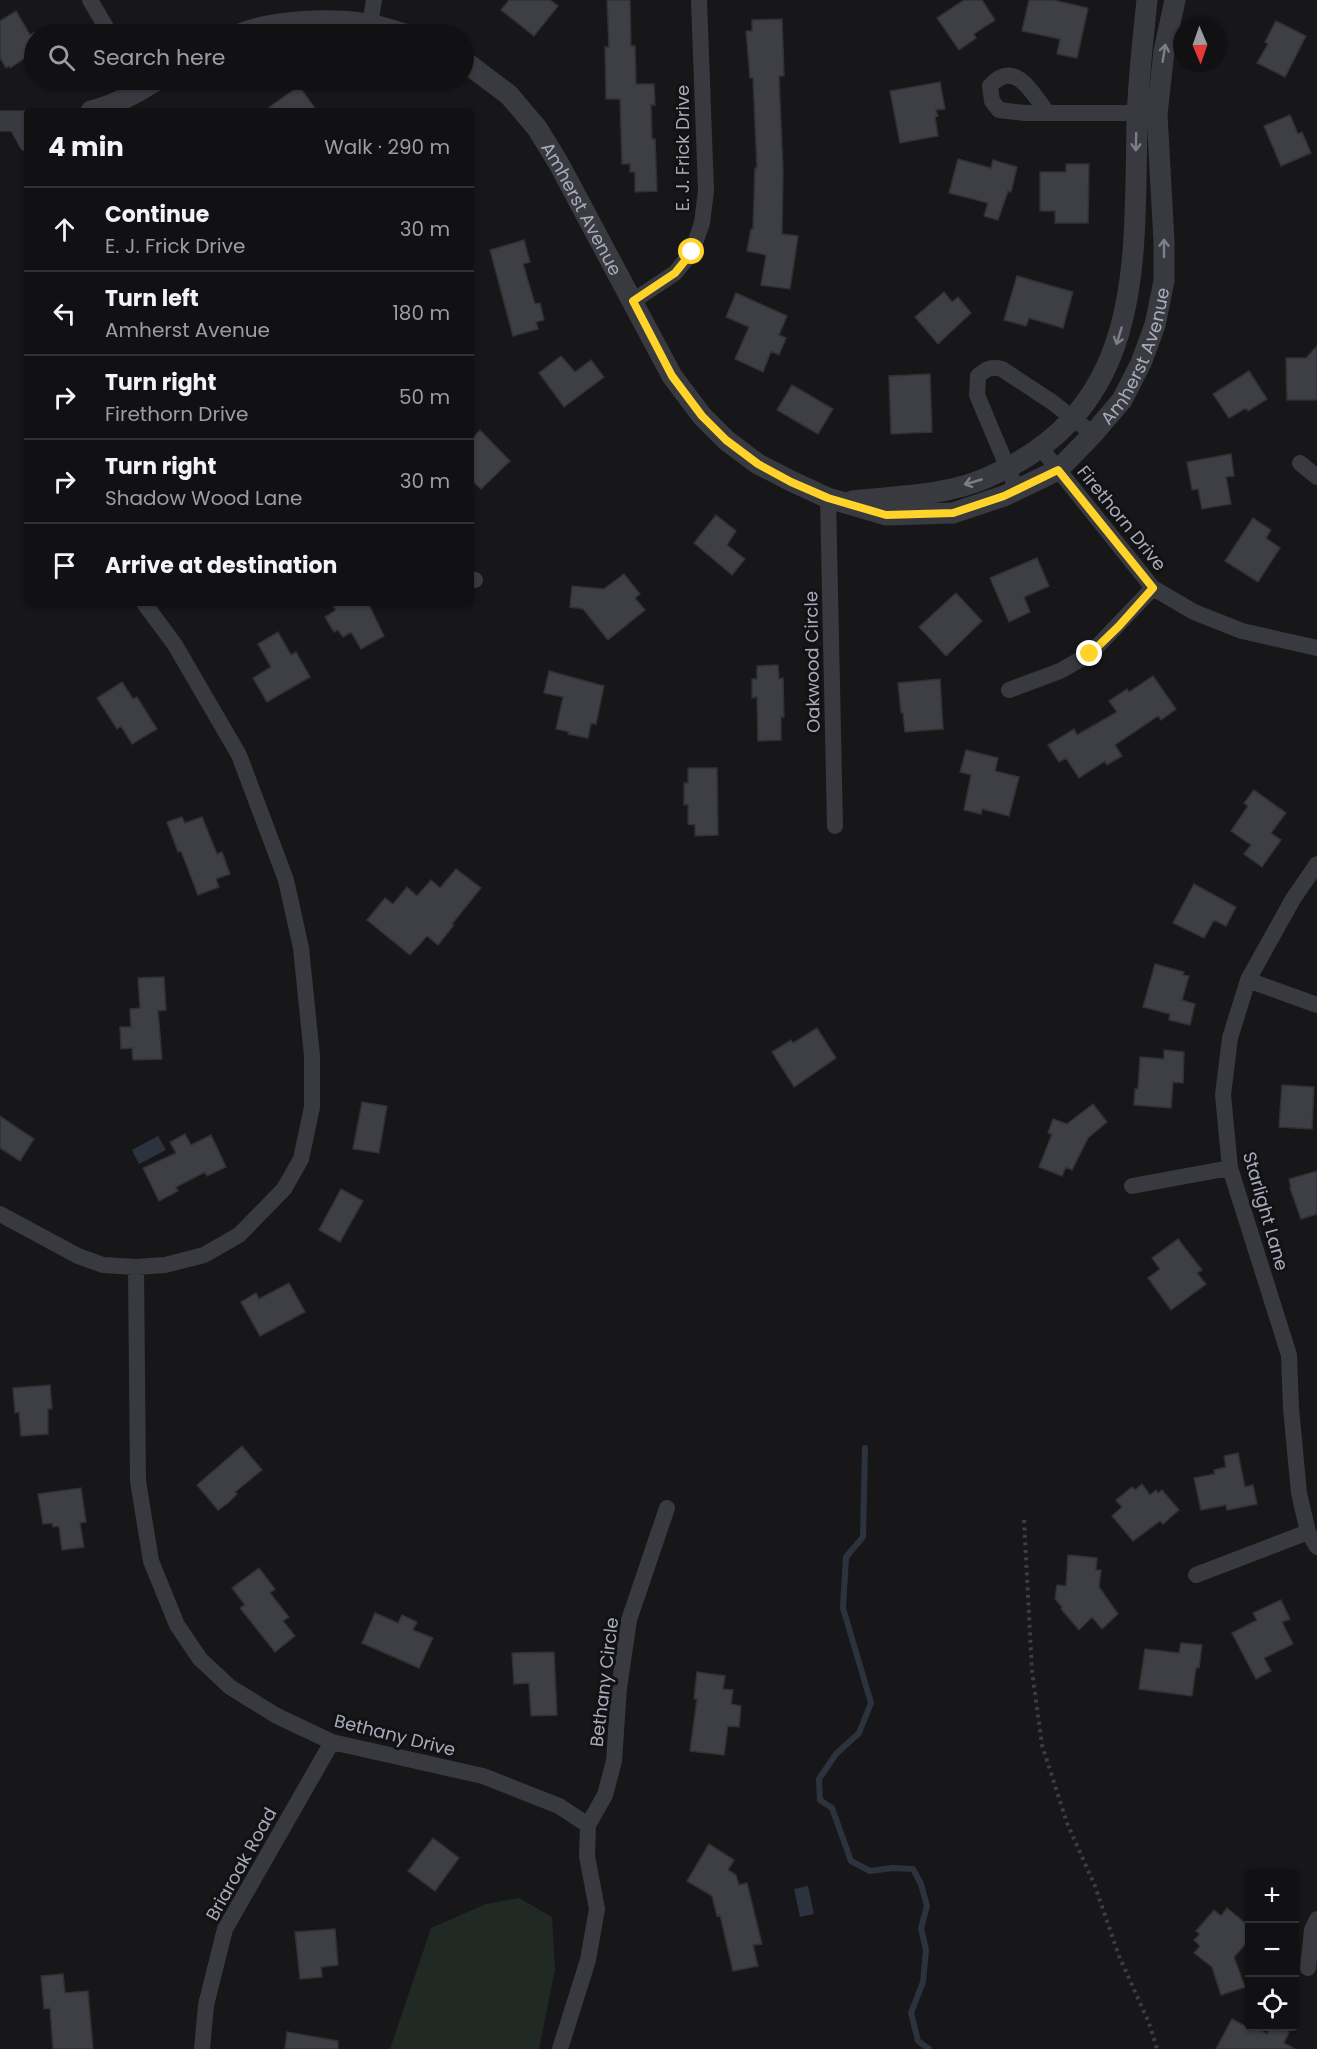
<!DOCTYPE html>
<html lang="en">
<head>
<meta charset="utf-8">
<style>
  body { margin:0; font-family:Poppins,sans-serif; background:#1e1f21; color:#f1f3f6 }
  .controls { position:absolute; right:18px; bottom:18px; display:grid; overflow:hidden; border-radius:6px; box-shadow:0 2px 4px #0004 }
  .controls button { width:54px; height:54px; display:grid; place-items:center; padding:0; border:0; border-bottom:2px solid #303133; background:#111113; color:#f1f3f6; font:30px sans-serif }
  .compass { position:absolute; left:1173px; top:18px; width:54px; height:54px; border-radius:50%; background:#111113; box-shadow:0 2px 4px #0004; rotate:178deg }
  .stop { position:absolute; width:18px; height:18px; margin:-14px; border:4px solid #ffd329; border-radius:50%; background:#fff }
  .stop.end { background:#ffd329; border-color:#fff; box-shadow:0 2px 6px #0008 }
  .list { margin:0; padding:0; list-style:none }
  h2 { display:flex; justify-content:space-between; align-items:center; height:78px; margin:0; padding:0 24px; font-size:26px }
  h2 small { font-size:20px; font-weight:400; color:#9c9da0 }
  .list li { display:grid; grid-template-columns:39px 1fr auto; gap:18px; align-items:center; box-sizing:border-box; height:84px; padding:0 24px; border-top:2px solid #303133 }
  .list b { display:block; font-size:22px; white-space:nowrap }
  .list p { margin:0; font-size:20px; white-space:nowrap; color:#9c9da0 }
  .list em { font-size:20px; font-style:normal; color:#9c9da0 }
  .icon { flex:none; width:33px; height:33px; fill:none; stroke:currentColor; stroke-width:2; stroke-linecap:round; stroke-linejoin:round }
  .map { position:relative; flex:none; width:1317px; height:2049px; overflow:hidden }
  .search { position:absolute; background:#111113; box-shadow:0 2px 4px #0004; left:24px; top:24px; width:450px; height:66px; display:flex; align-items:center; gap:15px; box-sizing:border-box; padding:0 21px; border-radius:33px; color:#9c9da0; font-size:22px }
  .panel { position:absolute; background:#111113; box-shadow:0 2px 4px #0004; left:24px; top:108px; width:450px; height:498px; border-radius:6px }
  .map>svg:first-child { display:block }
  .green { fill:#202923 }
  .water { fill:#2c333e }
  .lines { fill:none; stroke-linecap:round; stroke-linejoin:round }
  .stream { stroke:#2c333e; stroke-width:6 }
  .building { fill:#3e3f44; stroke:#313035; stroke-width:1.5 }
  .path { stroke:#3d3e45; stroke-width:4; stroke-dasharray:3 4.5; stroke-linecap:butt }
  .minor { stroke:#393a40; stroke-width:16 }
  .tertiary { stroke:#393a40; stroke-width:21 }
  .oneway { stroke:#7c7e89 }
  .route { stroke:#ffd329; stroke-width:8 }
  .labels { text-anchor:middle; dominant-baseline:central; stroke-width:6; stroke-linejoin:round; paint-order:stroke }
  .street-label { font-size:18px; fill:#a8abba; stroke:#121214 }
</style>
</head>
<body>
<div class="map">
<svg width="1317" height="2049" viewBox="0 0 1317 2049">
  <rect width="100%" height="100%" fill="#171719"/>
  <path class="green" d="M519,1898L552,1917L555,1970L539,2049H390L431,1928L486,1904Z"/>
  <path class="water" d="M158,1136L166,1150L139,1164L132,1150Z
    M808,1886L814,1914L800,1917L794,1889Z"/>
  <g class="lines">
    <path class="stream" d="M865,1448L863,1537L846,1557L843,1608L871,1703L859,1733L836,1754L819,1779L820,1800L832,1808L851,1861L870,1871L892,1868L913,1869L921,1884L927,1906L921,1928L926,1950L923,1982L911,2013L918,2041L929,2049"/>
  </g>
  <path class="building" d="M509,0H550L558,6L534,36L501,10Z
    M607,0H630L631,46H635L636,84H654L655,105H651L652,139H655L657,191L635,192V172H630V164H622L620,99H606L605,47H609Z
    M964,0H982L995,20L974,34L976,38L959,50L937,18Z
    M1029,0H1053L1088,8L1077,58L1057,54L1060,39L1022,31Z
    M16,11L30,35L34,33V52L10,68L9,66L6,68L0,58V21Z
    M782,19L784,76H779L783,171L782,234L798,236L790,289L761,285L766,255L747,251L751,229H753L755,168H757L753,78H750L746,31H752V20Z
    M1276,21L1306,36L1285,77L1257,63L1268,44L1265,42Z
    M940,82L945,109L936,110L938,116L935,117L938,136L900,143L890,91Z
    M299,86L317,111H264Z
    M1290,115L1298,134L1302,132L1311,153L1281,166L1264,126Z
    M958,159L991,168L993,160L1017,167L1011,192L1008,191L998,220L984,216L988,203L949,193Z
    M1066,164H1089L1088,223H1055V211H1040V172H1066Z
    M524,240L530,262L523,264L535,304L540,303L544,320L536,322L538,329L513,336L490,250Z
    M1017,276L1073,292L1063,328L1029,318L1026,326L1004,320Z
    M944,292L952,302L958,297L971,313L938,344L915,317Z
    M736,293L787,316L779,335L786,338L779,355L771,351L763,372L735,359L749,327L726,317Z
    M1317,346V400H1287L1286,358H1306Z
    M561,356L575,372L591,360L604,377L564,407L539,373Z
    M1249,371L1267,399L1248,411L1246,408L1229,418L1213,394Z
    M930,374L932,432L891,434L889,376Z
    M792,385L833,409L818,434L777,410Z
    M480,430L510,461L481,489L471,480V440Z
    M1231,454L1234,476L1226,477L1231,504L1202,509L1198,489L1192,490L1187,462Z
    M716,515L736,531L727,545L745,559L732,575L694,543Z
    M1253,518L1271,530L1266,538L1280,548L1258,582L1225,561Z
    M1037,558L1049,586L1024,597L1030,612L1009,622L990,578Z
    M624,574L640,594L635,598L645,610L608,640L583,609L570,607L572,586L604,589Z
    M956,593L982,621L946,656L919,627Z
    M331,603H368L384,636L361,649L351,632L343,637L338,630L334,632L325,617L336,610Z
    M278,632L291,655L296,652L310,677L267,702L253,678L271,667L258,644Z
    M778,665L779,679L783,678L784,717H781V740L758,741L757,697L752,698V679H757V666Z
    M549,671L604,686L596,724L591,723L588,738L568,734L569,732L556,729L563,697L544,693Z
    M1153,676L1176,709L1161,720L1158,716L1115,745L1122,756L1107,765L1105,761L1079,778L1066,758L1059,762L1048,745L1074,729L1077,735L1117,712L1109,701L1127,689L1129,692Z
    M940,679L943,729L905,732L903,713H901L898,683Z
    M122,682L133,699L137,697L157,729L132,744L121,726L117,729L97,698Z
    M966,750L998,758L995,771L1019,777L1009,816L982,809L981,814L964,810L971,775L960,772Z
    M688,768H717L718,835L695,836V825L688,824V804L684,805V783H688Z
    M1254,790L1286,813L1271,833L1281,840L1262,867L1244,854L1251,845L1231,831L1248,806L1244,803Z
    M182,817L185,823L202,817L217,854L222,852L230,874L216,879L219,887L198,895L181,851L178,852L167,822Z
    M456,869L481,888L452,924L454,925L438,945L427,936L410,955L367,920L385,898L393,904L407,887L417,896L431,880L440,888Z
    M1194,884L1236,907L1226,926L1214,920L1204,938L1173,923Z
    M1155,964L1184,972L1183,975L1189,976L1182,1000L1195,1004L1190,1025L1169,1020L1170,1014L1143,1007Z
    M164,977L166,1010L158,1011L162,1059L133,1060L132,1048L121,1049L120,1027H131L130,1009L140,1008L138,978Z
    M817,1028L836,1058L794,1087L772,1052L791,1040L793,1043Z
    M1164,1050L1184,1052L1183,1083L1173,1082L1171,1108L1134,1105L1135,1089H1138L1140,1057L1164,1059Z
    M1282,1085L1314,1087L1312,1129L1279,1127Z
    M362,1102L387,1106L379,1153L353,1149Z
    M1093,1104L1107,1122L1088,1138L1072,1170L1066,1167L1062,1176L1039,1167L1052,1134L1048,1133L1053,1119L1067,1124Z
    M0,1116L34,1139L20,1161L0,1148Z
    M185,1134L191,1145L211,1135L226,1167L207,1176L205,1172L176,1187L178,1191L159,1201L143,1168L176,1153L170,1142Z
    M1317,1171V1214L1301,1219L1290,1188L1291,1187L1289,1179Z
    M341,1189L363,1201L340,1242L319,1230Z
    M1178,1239L1202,1270L1197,1273L1206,1284L1171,1310L1148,1278L1160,1269L1152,1258Z
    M289,1283L305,1312L260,1336L241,1302L256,1293L259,1299Z
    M50,1385L52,1409H48V1434L21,1436L19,1412L15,1413L13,1388Z
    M242,1446L262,1470L235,1492L237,1494L228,1503L218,1510L197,1485Z
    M1238,1453L1245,1487L1253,1485L1257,1504L1227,1510L1226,1505L1201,1510L1194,1478L1215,1474L1214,1470L1226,1467L1224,1456Z
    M1142,1484L1150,1495L1156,1490L1158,1493L1162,1490L1179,1510L1163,1524L1160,1521L1133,1541L1112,1516L1122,1507L1116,1500L1132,1487L1135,1490Z
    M81,1488L86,1522L80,1523L84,1547L62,1550L59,1526L53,1527L52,1523L43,1524L38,1494Z
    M1068,1555L1097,1558L1096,1570H1101L1099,1587L1118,1614L1102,1629L1092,1617L1079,1630L1061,1609L1062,1607L1055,1599L1057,1585L1066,1586Z
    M259,1568L275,1589L270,1593L289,1617L283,1621L295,1636L275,1652L240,1608L245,1605L232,1588Z
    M1281,1600L1290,1619L1282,1622L1293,1644L1264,1658L1271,1671L1256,1679L1232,1633L1257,1620L1253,1613Z
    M375,1613L398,1623L402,1615L417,1622L413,1630L433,1638L419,1668L362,1643Z
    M1181,1643L1202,1645L1199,1668H1196L1192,1696L1139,1689L1145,1649L1179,1653Z
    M554,1652L557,1715L531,1716L529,1683L514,1684L512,1653Z
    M697,1672L725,1676L723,1689L733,1690L731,1704L741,1706L739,1727L728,1726L724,1755L690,1751L697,1699H694Z
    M433,1838L459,1858L435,1891L408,1871Z
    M709,1844L734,1860L728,1870L736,1875L739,1885L747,1883L762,1944L753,1945L758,1966L733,1971L720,1915L717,1916L712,1896L687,1881Z
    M1227,1908L1250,1927V1939L1234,1957L1245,1987L1221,1995L1212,1967L1194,1953L1200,1946L1194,1940L1200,1934L1196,1931L1214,1910L1221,1916Z
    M335,1929L338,1965L321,1967L322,1977L300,1979L295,1932Z
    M63,1974L65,1993L88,1991L93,2049H53L50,2008L44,2009L41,1976Z
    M1232,2019L1254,2031L1256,2028L1267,2034L1271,2026H1280L1289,2032L1284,2043L1295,2049H1216Z
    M287,2032L338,2041V2049H285Z"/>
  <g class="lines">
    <path class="path" d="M1024,1520L1032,1671L1042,1745L1067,1823L1095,1886L1119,1956L1149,2023L1157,2049"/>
    <path class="minor" d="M90,0L110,34
      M370,24L374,0
      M1048,113C1032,94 1016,58 990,86L992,101L999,110L1025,113H1148
      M15,122L27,144
      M633,301L675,273L692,252L702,223L706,191L699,0
      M1040,447L1153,588L1194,612L1242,631L1317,648
      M1300,463L1317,477
      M1017,490L977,395L978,376C986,369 991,366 1002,369L1052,402L1093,434
      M828,498L835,826
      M471,579L475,580
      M1009,690L1060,671L1090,654L1153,588
      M1317,864L1293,899L1248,980L1230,1038L1223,1095L1230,1168L1289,1355L1291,1408L1299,1493L1308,1532L1317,1547
      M1248,980L1317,1005
      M1132,1186L1230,1168
      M0,1214L78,1256L103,1265L136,1267L165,1265L204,1255L239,1235L284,1189L301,1159L312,1107V1056L301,948L286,880L239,755L175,645L144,603
      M136,1267L138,1481L151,1561L177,1625L200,1659L230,1687L277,1716L332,1742L483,1776L559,1806L588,1825L587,1856L597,1909L588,1960L560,2049
      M1196,1575L1308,1532
      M588,1825L605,1795L614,1761L619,1688L629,1620L667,1508
      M1308,1968L1312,1930L1317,1919
      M202,2049L206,2005L225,1929L332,1742"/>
    <g class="tertiary">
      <path d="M240,34C274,20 332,18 369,24C381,26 393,31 405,34"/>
      <path id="s1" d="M464,61L509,95L537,128L559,164L672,376L702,416L726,440L758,464L791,481L828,498L886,515L953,513L1004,496L1058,470L1093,434L1122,400L1141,363L1155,325L1164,281V242L1157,114L1164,51L1175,0"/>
      <path d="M91,111C115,105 136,93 157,80"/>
      <path d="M0,121H27"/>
      <path d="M852,501C896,496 945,496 986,478C1145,410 1134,268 1137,122C1138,81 1143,40 1147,0"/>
    </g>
  </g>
  <defs><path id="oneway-shaft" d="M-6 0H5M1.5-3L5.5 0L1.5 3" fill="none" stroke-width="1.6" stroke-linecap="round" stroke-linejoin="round" transform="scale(1.5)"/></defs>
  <g class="oneway">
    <use href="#oneway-shaft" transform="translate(1164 53) rotate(-81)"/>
    <use href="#oneway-shaft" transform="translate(1136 142) rotate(91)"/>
    <use href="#oneway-shaft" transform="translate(1164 248) rotate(-90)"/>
    <use href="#oneway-shaft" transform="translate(1119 336) rotate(107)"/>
    <use href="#oneway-shaft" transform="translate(973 482) rotate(164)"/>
  </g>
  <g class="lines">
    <path class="route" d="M692,252L675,273L633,301L672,376L702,416L726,440L758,464L791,482L828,498L886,515L953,513L1004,496L1058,470L1153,588L1119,626L1090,654"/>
  </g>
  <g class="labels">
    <g class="street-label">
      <text transform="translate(682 148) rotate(-90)">E. J. Frick Drive</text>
      <text stroke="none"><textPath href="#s1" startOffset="192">Amherst Avenue</textPath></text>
      <text stroke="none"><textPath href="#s1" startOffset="966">Amherst Avenue</textPath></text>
      <text transform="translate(1122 518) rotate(51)">Firethorn Drive</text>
      <text transform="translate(812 662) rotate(-91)">Oakwood Circle</text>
      <text transform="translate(1266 1211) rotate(74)">Starlight Lane</text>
      <text transform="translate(604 1682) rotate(-83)">Bethany Circle</text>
      <text transform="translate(395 1735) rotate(14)">Bethany Drive</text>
      <text transform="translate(241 1864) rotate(-61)">Briaroak Road</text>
    </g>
  </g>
</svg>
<div class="controls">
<button>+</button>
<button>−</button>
<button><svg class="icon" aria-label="locate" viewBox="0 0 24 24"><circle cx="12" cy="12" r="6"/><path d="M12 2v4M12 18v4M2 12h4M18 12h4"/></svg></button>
</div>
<svg class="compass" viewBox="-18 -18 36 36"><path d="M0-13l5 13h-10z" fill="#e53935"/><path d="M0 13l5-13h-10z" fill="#9c9da0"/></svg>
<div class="stop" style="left:692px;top:252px"></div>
<div class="stop end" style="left:1090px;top:654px"></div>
<div class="search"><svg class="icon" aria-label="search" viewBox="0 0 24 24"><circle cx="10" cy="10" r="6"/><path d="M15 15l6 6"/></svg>Search here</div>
<section class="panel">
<h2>4 min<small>Walk · 290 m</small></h2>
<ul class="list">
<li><svg class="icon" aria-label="ahead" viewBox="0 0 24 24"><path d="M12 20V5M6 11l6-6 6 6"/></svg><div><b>Continue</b><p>E. J. Frick Drive</p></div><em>30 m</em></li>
<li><svg class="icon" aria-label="left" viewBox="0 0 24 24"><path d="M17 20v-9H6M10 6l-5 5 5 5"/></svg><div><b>Turn left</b><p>Amherst Avenue</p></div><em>180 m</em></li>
<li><svg class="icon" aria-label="right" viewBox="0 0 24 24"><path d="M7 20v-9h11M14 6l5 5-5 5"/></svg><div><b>Turn right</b><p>Firethorn Drive</p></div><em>50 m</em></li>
<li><svg class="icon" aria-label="right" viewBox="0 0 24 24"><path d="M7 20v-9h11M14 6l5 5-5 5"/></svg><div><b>Turn right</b><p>Shadow Wood Lane</p></div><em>30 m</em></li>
<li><svg class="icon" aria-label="arrive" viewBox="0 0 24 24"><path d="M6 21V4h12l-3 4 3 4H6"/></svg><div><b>Arrive at destination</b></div></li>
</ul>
</section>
</div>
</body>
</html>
